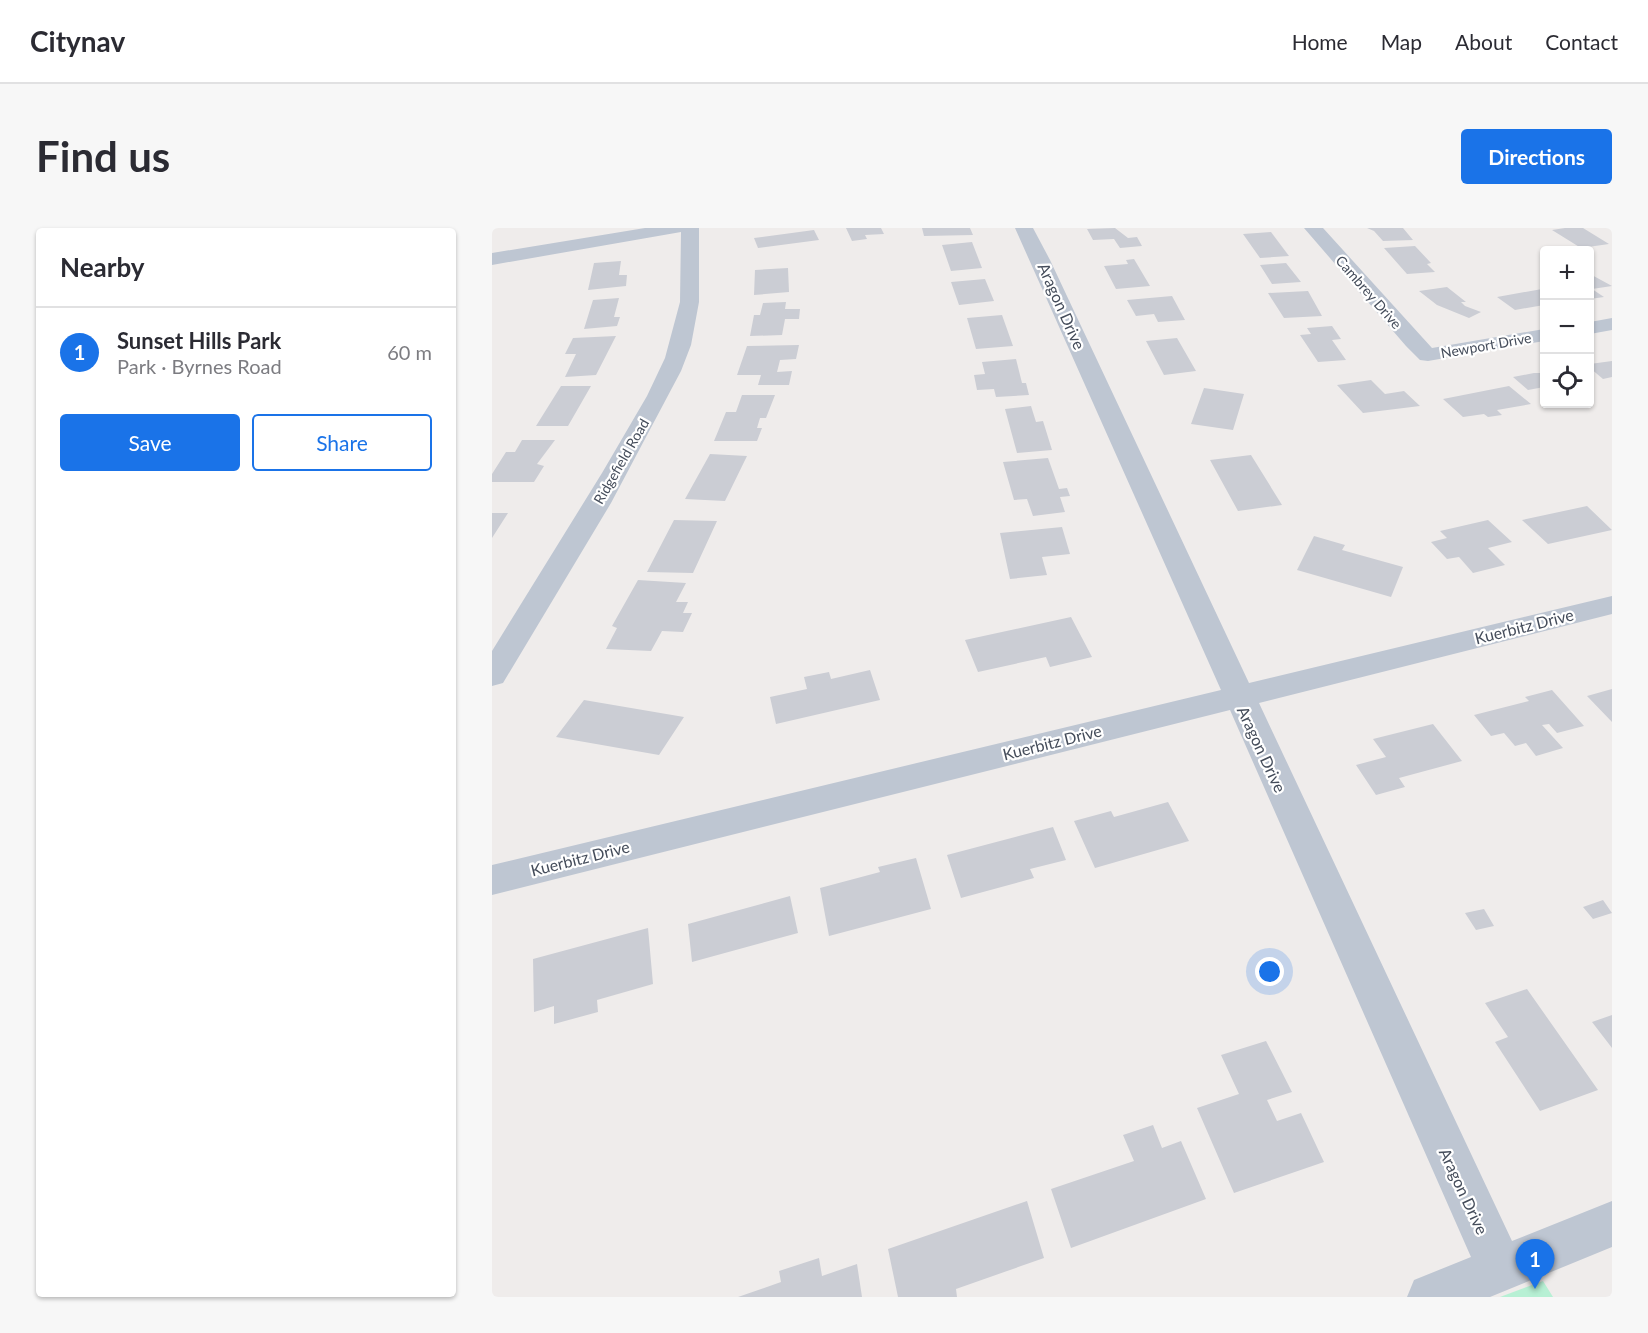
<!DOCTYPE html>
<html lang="en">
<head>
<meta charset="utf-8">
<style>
  body { margin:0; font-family:Lato,sans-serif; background:#f7f7f7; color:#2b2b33 }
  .controls { position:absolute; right:18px; top:18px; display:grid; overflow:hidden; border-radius:6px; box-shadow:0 2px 4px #0004 }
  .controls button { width:54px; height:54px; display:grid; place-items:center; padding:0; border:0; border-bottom:2px solid #e1e1e2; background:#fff; color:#2b2b33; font:30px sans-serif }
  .you { position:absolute; left:778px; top:744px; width:21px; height:21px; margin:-15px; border:4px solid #fff; border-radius:50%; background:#1a73e8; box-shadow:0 0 0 9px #1a73e833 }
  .badge { display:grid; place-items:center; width:39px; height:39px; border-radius:50%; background:#1a73e8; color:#fff; font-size:20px; font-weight:700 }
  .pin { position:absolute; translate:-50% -50px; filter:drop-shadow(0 2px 3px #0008) }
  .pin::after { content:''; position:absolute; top:32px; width:21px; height:18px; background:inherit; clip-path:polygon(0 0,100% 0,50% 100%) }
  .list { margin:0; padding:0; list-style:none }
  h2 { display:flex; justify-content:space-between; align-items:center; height:78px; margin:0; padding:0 24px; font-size:26px }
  h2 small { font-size:20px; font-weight:400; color:#7c7c81 }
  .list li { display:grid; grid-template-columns:39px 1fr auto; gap:18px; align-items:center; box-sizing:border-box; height:90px; padding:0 24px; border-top:2px solid #e1e1e2 }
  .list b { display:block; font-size:22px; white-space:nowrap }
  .list p { margin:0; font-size:20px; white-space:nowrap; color:#7c7c81 }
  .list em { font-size:20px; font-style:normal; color:#7c7c81 }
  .actions { display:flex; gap:12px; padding:18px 24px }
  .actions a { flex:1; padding:14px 0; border:2px solid #1a73e8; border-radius:6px; text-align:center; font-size:21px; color:#1a73e8 }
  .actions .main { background:#1a73e8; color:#fff }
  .icon { flex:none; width:33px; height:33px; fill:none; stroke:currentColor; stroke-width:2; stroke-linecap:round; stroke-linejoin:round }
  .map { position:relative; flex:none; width:1120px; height:1069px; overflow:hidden; border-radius:6px }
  header { display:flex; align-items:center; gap:36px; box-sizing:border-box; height:84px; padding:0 30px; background:#fff; border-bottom:2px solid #e1e1e2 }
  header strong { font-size:28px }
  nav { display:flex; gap:33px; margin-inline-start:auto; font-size:21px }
  .intro { display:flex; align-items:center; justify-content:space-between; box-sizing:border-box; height:144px; padding:0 36px }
  h1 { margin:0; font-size:42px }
  .button { padding:15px 27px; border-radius:6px; background:#1a73e8; color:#fff; font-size:21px; font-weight:700 }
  main { display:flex; gap:36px; padding:0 36px }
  aside { flex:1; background:#fff; border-radius:6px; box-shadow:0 2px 4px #0004 }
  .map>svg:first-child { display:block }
  .green { fill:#b7f0d4 }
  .building { fill:#cbcdd4 }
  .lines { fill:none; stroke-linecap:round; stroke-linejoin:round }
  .minor { fill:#bec6d2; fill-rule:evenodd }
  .labels { text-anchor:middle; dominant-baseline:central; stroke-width:4.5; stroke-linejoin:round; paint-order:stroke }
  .far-street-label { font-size:14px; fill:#444c5a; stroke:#fff }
  .street-label { font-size:16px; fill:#444c5a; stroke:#fff }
</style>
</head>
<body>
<header>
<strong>Citynav</strong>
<nav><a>Home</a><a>Map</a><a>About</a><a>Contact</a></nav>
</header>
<div class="intro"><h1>Find us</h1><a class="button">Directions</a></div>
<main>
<aside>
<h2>Nearby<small></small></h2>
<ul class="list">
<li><span class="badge">1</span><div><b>Sunset Hills Park</b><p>Park · Byrnes Road</p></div><em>60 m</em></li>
</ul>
<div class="actions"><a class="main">Save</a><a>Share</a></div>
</aside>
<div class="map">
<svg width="1120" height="1069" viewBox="0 0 1120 1069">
  <rect width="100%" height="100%" fill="#efeceb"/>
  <path class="green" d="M1051,1053L1061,1069H1008Z"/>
  <path class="building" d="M354,0H389L392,6L373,7L375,11L360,13Z
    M430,0H478L481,7L432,8Z
    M623,0L636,10L645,9L650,18L628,20L622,11L601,12L595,1Z
    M875,0H911L921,12L891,13L882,3Z
    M1073,0H1091L1117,16L1089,20L1060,2Z
    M322,2L327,12L266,20L262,10Z
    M779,4L797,28L768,30L751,6Z
    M480,14L490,40L459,43L450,17Z
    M923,18L939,35L935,36L943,44L915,46L892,20Z
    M642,31L658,58L624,61L612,38L636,36L634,32Z
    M129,33L127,47H135L134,58L96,62L102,35Z
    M794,35L809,54L780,56L768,37Z
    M296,40L297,64L262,67L263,42Z
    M1098,46L1120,58L1100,61L1112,69L1098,71Z
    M493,51L502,73L467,77L459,54Z
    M955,59L974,74H969L973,78L989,84L977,90L945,77L927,63Z
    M1050,61L1052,63V77L1023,82L1005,69Z
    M816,63L830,88L792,90L776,65Z
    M680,68L693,92L666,94L662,86L644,88L635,72Z
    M127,70L122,89H128L125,98L92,101L101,72Z
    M294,74L293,81H308L307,91H293L290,107L258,108L262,87H268L271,75Z
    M510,87L521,118L484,121L475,90Z
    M840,98L849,111L840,112L854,132L826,134L808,107L819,106L815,100Z
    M124,108L104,147L73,149L84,126H73L81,110Z
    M685,110L704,143L672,147L654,113Z
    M307,117L304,131L288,132L285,144L300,143L297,157H266L269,147H245L255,118Z
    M524,131L530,155H534L537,167L504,169L502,161L485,162L482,147L493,146L490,134Z
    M1120,133V149L1111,151L1098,140V136Z
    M1042,145H1052V159L1036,162L1021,149Z
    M879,152L893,166L912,163L928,178L871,185L845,157Z
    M69,158H99L76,198H44Z
    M1017,158L1039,176L1005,182L1010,187L996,189L992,186L971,189L951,171Z
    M712,160L752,166L741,202L699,196Z
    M250,167H283L274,190H268L265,200H270L265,213H222L234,184H244Z
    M539,178L544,194L551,193L560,222L525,225L513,181Z
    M30,212H63L45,236L52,238L42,254H0V246L14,224H23Z
    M218,226L255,228L233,273L193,271Z
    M759,227L790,277L746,283L718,232Z
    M556,230L567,261L575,260L578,268L568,269L573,284L541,288L535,271L522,272L511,234Z
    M1095,278L1120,302L1056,316L1030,292Z
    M0,285H16L0,310Z
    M182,292L225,293L201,345L155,344Z
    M996,292L1020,314L996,320L1013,337L981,345L967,329L955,331L939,314L955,310L948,303Z
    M570,299L578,326L550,329L555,347L518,351L508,305Z
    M822,308L853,317L850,322L911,339L899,369L805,342Z
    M146,352L194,355L184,374H196L191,385H200L191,404L170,403L159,423L114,421L125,400L120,398Z
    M579,389L600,429L558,439L554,429L486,444L473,412Z
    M378,442L388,472L284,496L278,469L315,461L312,449L337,444L339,451Z
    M1120,461V494L1095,468Z
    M1060,462L1092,498L1065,505L1057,496L1050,497L1071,520L1044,528L1034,515L1023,518L1012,505L999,508L982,487L1037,473L1033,469Z
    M92,472L192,489L167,527L64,509Z
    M941,496L970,533L907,550L913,559L884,567L864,537L894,529L881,511Z
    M676,574L697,613L603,640L582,593L619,583L622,589Z
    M561,599L574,632L538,641L542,650L469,670L455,627Z
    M424,630L439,681L337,708L328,660L388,644L386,639Z
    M298,668L306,705L200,734L196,696Z
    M1111,672L1120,685L1101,691L1091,679Z
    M992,681L1002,698L984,702L973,685Z
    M156,700L161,756L105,772L106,784L62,796V778L42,784L41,731Z
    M1035,761L1106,862L1048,883L1003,814L1016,809L993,775Z
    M1120,787V820L1100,794Z
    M774,813L800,864L775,872L785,893L809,885L832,934L742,965L705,880L747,866L729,827Z
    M661,897L670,920L689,913L714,971L579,1020L559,961L642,933L631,907Z
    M535,973L552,1030L464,1061L465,1069H406L396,1021Z
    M327,1030L330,1048L365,1036L370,1069H246L289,1054L287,1043Z"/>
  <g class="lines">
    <path class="minor" d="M153,0H207V74L199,117L189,143L119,275L11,455L0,458V423L110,245L155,168L173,130L188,74L189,4L0,37V25Z
      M523,0H541L558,32L757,455L1120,368V386L767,475L1020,1013L1120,973V1019L998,1069H915L922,1052L979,1029L738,482L0,667V637L729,462Z
      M812,0H831L940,120L1052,101V113L936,133L928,132L914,118Z
      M1120,90V102L1098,106V94Z"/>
  </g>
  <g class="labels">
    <g class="far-street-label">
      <text transform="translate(877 64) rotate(49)">Cambrey Drive</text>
      <text transform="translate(994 117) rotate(-10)">Newport Drive</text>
      <text transform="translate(129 233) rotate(-60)">Ridgefield Road</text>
    </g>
    <g class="street-label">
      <text transform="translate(570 78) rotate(66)">Aragon Drive</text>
      <text transform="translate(1032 398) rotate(-14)">Kuerbitz Drive</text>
      <text transform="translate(560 514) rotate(-14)">Kuerbitz Drive</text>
      <text transform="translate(770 521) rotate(65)">Aragon Drive</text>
      <text transform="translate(88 630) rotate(-14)">Kuerbitz Drive</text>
      <text transform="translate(972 963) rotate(65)">Aragon Drive</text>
    </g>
  </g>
</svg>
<div class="controls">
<button>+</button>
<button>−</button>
<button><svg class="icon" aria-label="locate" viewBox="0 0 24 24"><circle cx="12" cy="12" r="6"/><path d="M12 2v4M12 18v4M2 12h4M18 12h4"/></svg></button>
</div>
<div class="you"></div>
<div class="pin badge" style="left:1043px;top:1061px">1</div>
</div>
</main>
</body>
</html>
